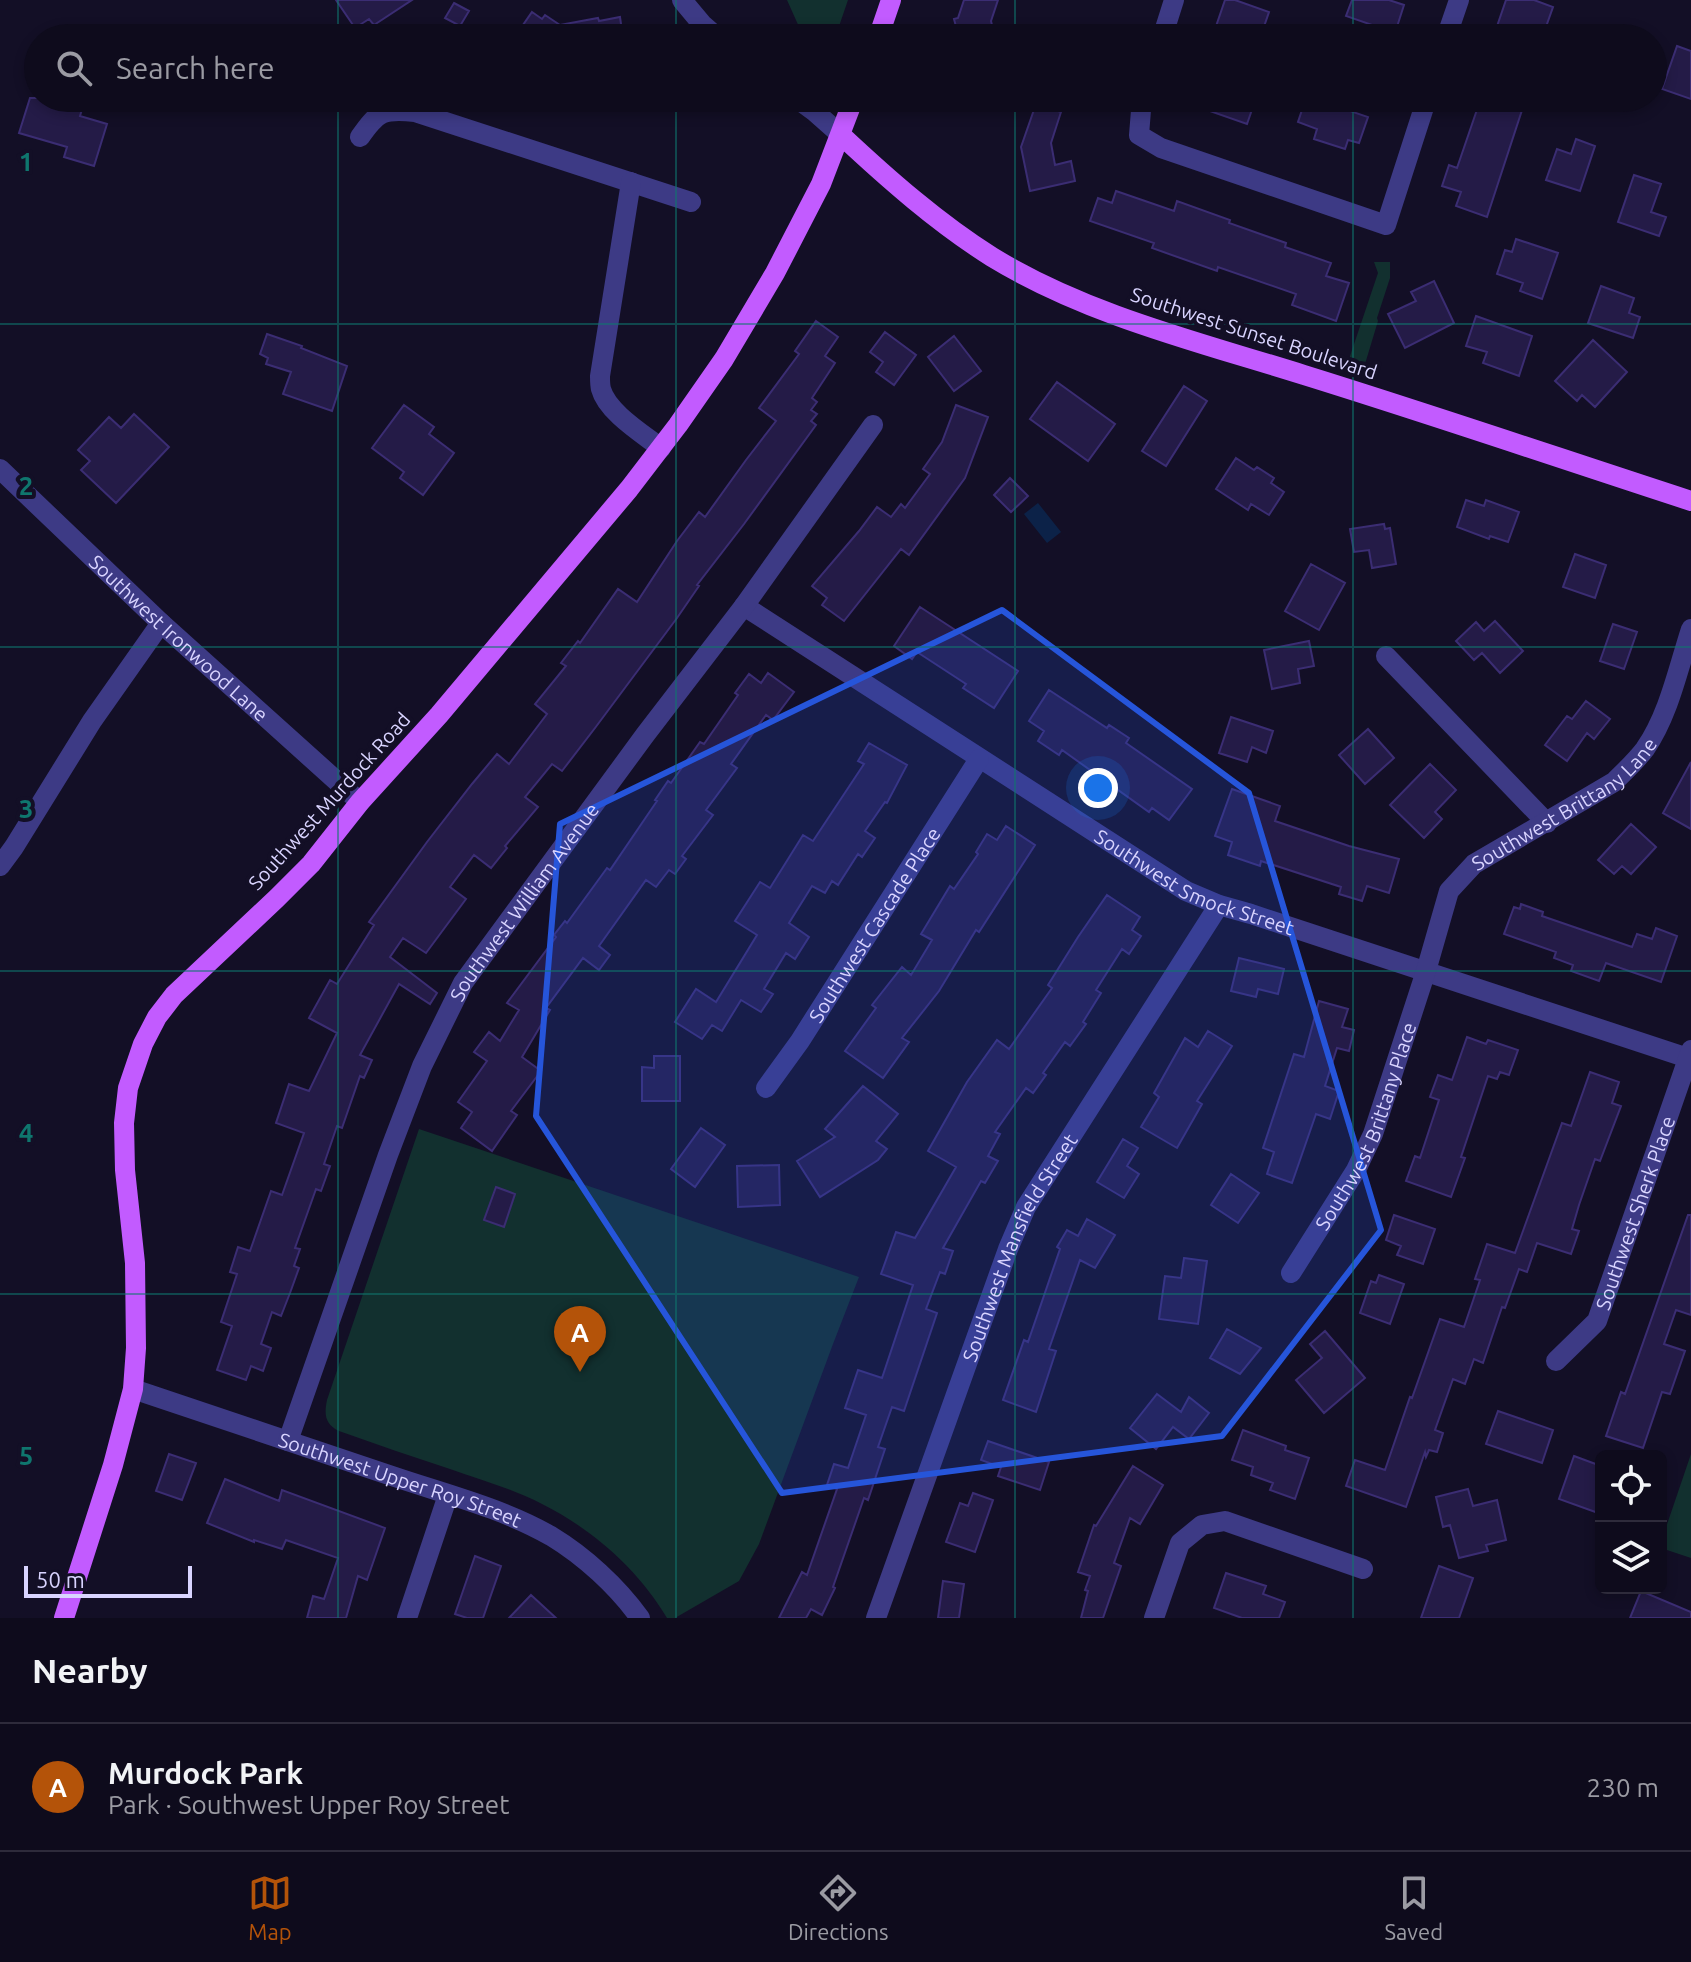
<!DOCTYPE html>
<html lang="en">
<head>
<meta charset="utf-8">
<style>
  body { margin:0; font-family:Ubuntu,sans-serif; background:#171425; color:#f1f3f6 }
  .controls { position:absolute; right:24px; bottom:24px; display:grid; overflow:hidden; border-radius:12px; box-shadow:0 4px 12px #0003 }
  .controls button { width:72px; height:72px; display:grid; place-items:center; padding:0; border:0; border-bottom:2px solid #2e2b3b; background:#0e0b1c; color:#f1f3f6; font:40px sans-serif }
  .scale { position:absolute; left:24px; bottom:20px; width:168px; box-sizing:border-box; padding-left:8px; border:4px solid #d9d4ff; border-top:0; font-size:22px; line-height:28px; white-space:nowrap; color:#d9d4ff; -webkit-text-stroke:6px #130f26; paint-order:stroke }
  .you { position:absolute; left:1098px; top:788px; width:28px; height:28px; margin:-20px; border:6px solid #fff; border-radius:50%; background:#1a73e8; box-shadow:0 0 0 12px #1a73e833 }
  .badge { display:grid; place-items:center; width:52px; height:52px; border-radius:50%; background:#b45309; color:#fff; font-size:26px; font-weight:700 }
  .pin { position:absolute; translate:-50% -66px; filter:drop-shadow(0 2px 4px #0008) }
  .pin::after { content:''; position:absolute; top:42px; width:28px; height:24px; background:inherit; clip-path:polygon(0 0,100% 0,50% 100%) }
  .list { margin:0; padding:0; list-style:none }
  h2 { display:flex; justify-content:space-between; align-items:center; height:104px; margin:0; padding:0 32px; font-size:34px }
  h2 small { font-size:26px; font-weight:400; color:#9b9ba3 }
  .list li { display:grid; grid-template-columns:52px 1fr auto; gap:24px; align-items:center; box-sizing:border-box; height:128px; padding:0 32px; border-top:2px solid #2e2b3b }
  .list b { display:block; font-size:30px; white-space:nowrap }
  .list p { margin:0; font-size:26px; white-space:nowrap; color:#9b9ba3 }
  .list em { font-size:26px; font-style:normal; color:#9b9ba3 }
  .icon { flex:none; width:44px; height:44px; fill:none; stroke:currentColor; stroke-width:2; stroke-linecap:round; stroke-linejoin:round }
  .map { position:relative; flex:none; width:1691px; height:1618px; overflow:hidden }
  .search { position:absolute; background:#0e0b1c; box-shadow:0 4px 12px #0003; left:24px; right:24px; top:24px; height:88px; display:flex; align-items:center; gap:20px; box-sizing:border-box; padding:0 28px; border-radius:44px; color:#9b9ba3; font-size:30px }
  .sheet { height:232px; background:#0e0b1c }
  nav { display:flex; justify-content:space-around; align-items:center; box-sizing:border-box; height:112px; border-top:2px solid #2e2b3b; background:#0e0b1c; font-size:22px; color:#9b9ba3 }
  nav a { display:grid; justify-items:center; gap:4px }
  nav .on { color:#b45309 }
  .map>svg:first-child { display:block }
  .green { fill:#12302f }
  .water { fill:#0c2248 }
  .building { fill:#241b47; stroke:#3b2d73; stroke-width:2 }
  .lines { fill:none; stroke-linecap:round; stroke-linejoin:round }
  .minor { stroke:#3d3a85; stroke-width:20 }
  .major { stroke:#c25bff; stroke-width:20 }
  .marked { fill:#2655da; fill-opacity:0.2; stroke:#2655da; stroke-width:6; stroke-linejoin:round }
  .grid { fill:none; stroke:#0f766e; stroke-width:2; stroke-opacity:0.55 }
  .labels { text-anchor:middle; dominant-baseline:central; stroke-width:8; stroke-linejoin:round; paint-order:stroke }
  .street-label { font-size:20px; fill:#d9d4ff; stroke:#130f26 }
  .grid-label { font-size:26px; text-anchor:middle; font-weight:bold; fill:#0f766e; stroke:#130f26; stroke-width:8; stroke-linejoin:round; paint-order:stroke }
</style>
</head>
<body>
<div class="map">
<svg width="1691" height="1618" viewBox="0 0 1691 1618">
  <rect width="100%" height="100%" fill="#130f26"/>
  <path class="green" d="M787,0H848L835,38H804Z
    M1374,262H1390V278L1377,318L1378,321L1365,364L1349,359L1378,273Z
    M419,1129L859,1277L833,1344L759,1544L739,1581L675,1618H667C638,1569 592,1529 542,1504C513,1489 481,1480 450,1469C413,1457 376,1444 339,1431C325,1424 324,1415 327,1400Z
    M1691,1454V1558L1661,1548V1542Z"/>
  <path class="water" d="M1038,503L1061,532L1047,543L1024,514Z"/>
  <path class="building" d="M336,0H412L374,25L369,19L355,28Z
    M964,0H998L991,21L995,38H959L954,19L958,18Z
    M1225,0H1235L1269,12L1260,38H1212Z
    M1352,0H1389L1404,5L1395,33L1346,16Z
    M1506,0H1534L1553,7L1542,38H1493Z
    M454,3L469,11L460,26L445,18Z
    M532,12L542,19L545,15L560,25L598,18L599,21L620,17L623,38H514Z
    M1677,46L1691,51V99L1662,89Z
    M30,98H75L74,103L83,106L80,116L107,124L94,166L64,157L67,147L19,133Z
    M1182,98H1256L1247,124L1181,101Z
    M1306,98H1312L1368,117L1359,143L1348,140L1345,149L1314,139L1317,129L1298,122Z
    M1481,98H1508L1524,104L1487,217L1456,206L1461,192L1442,186L1449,165L1457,168Z
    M1036,104L1061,112L1051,143L1055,165L1071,161L1075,181L1030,191L1021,147Z
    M1576,139L1595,146L1580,191L1546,180L1557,149L1571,154Z
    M1634,175L1661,184L1651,212L1666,217L1659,236L1618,222Z
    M1116,191L1174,211L1177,201L1230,220L1229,223L1286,243L1285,247L1331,263L1326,276L1349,283L1336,321L1292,305L1296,294L1218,267L1217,271L1152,248L1154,243L1090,221L1098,198L1112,203Z
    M1516,239L1558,253L1542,299L1520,291L1523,283L1497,274L1505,250L1512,252Z
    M1434,281L1454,323L1405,348L1388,314L1416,301L1411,292Z
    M1601,286L1634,298L1629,313L1640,317L1633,338L1588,323Z
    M1476,316L1532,336L1519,376L1483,363L1487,352L1466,346Z
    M816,321L838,337L825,356L835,363L812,398L817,402L811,410L817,414L811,421L816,425L744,524L697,585L699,586L677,618L595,728L562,771L552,764L525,797L538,807L505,846L507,848L491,868L474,855L450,887L466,899L426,953L403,938L390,957L437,993L430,1004L399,984L360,1055L372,1060L364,1078L360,1076L342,1128L337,1126L324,1164L330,1166L321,1191L316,1189L295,1248L300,1249L294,1266L299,1268L290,1293L281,1316L272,1312L261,1344L271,1348L263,1371L251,1366L246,1380L217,1370L232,1326L221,1322L237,1274L230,1272L238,1247L250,1251L271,1191L282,1195L304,1133L276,1123L289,1084L309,1091L337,1033L309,1018L330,980L337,984L374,925L369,922L427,842L472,784L497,754L509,764L547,714L535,704L566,666L561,663L578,641L580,643L618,589L637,602L677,541L699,512L705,517L746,460L776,421L759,408L799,354L795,351Z
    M885,332L916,355L894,385L876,372L883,362L870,352Z
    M267,334L302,346L301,348L347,366L332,411L283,394L291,372L266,364L268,358L260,354Z
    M954,336L981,371L954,391L928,357Z
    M1593,340L1627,372L1595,407L1582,395L1577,401L1555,381Z
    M1057,382L1115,424L1088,461L1030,419Z
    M1184,386L1207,401L1166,466L1142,451Z
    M404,405L434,427L429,434L454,453L423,495L400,478L404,472L372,448Z
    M956,405L988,417L965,478L909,555L901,549L844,621L822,605L827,598L812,586L859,531L877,507L891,517L901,504L905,508L930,474L923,469L942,442Z
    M134,414L169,447L116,503L81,470L90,461L78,450L109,417L121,428Z
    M1236,458L1254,470L1257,467L1274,478L1271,483L1284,492L1269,515L1251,504L1248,510L1216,489Z
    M1010,478L1028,496L1011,512L994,495Z
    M1466,500L1484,506L1486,500L1519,512L1508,542L1490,536L1489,539L1457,527Z
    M1384,524L1385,529L1390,528L1396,564L1372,568L1369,550L1354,552L1350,529Z
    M1575,554L1606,565L1595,598L1563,587Z
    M1311,564L1345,583L1319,630L1285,611Z
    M920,607L1018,671L994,708L963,688L966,684L917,652L912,659L894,646Z
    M1495,621L1523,651L1500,673L1482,653L1474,660L1456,641L1476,622L1484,631Z
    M1613,624L1637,632L1624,669L1600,661Z
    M1309,641L1314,666L1298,669L1300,683L1272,689L1264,650Z
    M768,673L794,692L773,720L766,715L731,764L737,768L706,810L713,815L682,856L686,859L675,874L669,870L656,887L646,880L599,946L610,955L599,970L583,958L546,1008L550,1010L522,1057L541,1071L511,1111L517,1115L492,1151L461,1128L472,1112L458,1102L487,1061L474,1052L489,1032L500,1041L519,1010L507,1003L556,937L554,935L565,921L567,923L607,868L610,870L657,801L655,800L668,781L671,783L700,742L704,744L738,695L735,693L749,674L761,683Z
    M1049,690L1107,728L1109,725L1129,738L1126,743L1192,789L1169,820L1152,808L1149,812L1062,750L1059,755L1038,741L1044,731L1029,721Z
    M1586,701L1610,719L1594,739L1587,733L1567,761L1545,745L1567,716L1572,719Z
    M1231,717L1273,731L1266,753L1252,747L1247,762L1219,753Z
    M1368,729L1394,758L1365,784L1339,755Z
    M869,743L907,765L887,803L885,802L865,831L875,838L862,857L858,854L838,885L832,881L825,893L812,886L789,923L809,937L795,959L786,953L764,989L773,994L761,1012L741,1000L722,1031L712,1025L702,1039L675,1022L696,989L716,1002L757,935L735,921L760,882L770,888L803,835L813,841L864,764L858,761Z
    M1691,762V829L1663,813Z
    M1430,764L1456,790L1435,812L1442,819L1424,838L1390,805Z
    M1232,789L1280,806L1275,821L1349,846L1399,859L1389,893L1367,886L1362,901L1339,894L1341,887L1261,861L1260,866L1228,855L1232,842L1215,836Z
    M1631,824L1656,847L1631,874L1622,866L1614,874L1598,860Z
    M1006,826L1035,845L979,932L976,930L939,991L902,1038L909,1042L883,1078L845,1051L876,1008L872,1005L902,967L911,975L932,940L921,934L950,886L954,889L978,854L976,852L987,834L997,840Z
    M1107,895L1140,917L1132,930L1141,936L1129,954L1122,949L1096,990L1101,993L1083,1022L1086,1024L1070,1046L1065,1042L1043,1073L1046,1075L1033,1093L1026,1088L995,1132L1000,1134L988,1156L998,1161L985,1183L981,1181L943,1248L953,1251L945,1274L940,1272L926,1309L937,1313L904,1411L892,1407L878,1447L885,1449L868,1500L864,1498L833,1587L835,1588L822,1615L811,1609L806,1618H779L802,1572L807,1575L837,1489L827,1485L834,1464L848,1468L866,1415L845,1408L858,1370L882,1378L913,1285L881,1274L896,1232L915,1238L956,1167L928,1151L967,1082L997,1040L1009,1049L1052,988L1048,985L1078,937Z
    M1521,904L1543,912L1542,916L1632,947L1637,934L1652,939L1656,928L1677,936L1661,982L1606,963L1599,981L1571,971L1573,965L1554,958L1556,952L1504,934L1514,907L1520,909Z
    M1239,958L1284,969L1278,994L1258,989L1256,997L1231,991Z
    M1319,1001L1348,1009L1342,1027L1354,1030L1349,1051L1337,1048L1325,1086L1339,1091L1330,1119L1316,1114L1292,1183L1267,1174L1274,1152L1263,1148L1294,1054L1304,1057Z
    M1208,1031L1232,1046L1197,1101L1202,1104L1177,1148L1141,1127L1159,1097L1154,1093L1185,1038L1198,1047Z
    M1467,1037L1486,1044L1488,1040L1518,1050L1509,1075L1500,1072L1497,1079L1488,1076L1461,1157L1465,1158L1451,1197L1406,1181L1415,1156L1420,1158L1439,1100L1430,1097L1438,1075L1452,1080Z
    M654,1056H680V1101H642V1067L654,1068Z
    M1590,1072L1619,1082L1612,1103L1621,1106L1600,1161L1595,1159L1579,1205L1572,1229L1579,1231L1571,1254L1537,1243L1527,1272L1519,1269L1505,1308L1502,1307L1483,1363L1474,1359L1465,1384L1453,1379L1435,1430L1443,1433L1437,1452L1429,1450L1426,1457L1425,1452L1406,1507L1346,1486L1355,1460L1385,1470L1410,1397L1412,1398L1440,1319L1464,1327L1480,1280L1475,1279L1487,1244L1515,1253L1562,1123L1571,1126Z
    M863,1086L898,1114L876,1141L887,1149L878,1160L820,1197L797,1161L835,1137L825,1129Z
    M701,1128L725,1145L695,1187L671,1169Z
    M1123,1139L1138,1148L1127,1166L1139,1174L1124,1198L1097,1182Z
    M779,1165L780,1205L738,1207L737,1166Z
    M1231,1174L1259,1193L1238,1223L1211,1205Z
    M496,1187L515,1194L504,1227L484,1220Z
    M1394,1215L1435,1229L1423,1264L1397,1255L1401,1246L1386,1240Z
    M1688,1215H1691V1315L1676,1310L1664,1344L1685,1351L1670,1394L1662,1392L1643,1448L1606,1436L1621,1392L1625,1394Z
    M1087,1219L1115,1235L1095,1268L1080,1260L1049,1349L1056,1351L1036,1412L1003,1400L1024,1340L1028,1342L1060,1249L1057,1247L1067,1230L1078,1236Z
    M1184,1258L1207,1261L1198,1324L1159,1319L1165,1276L1181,1278Z
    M1379,1275L1404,1284L1390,1324L1360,1313L1371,1281L1376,1283Z
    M1227,1329L1261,1348L1240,1374L1210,1358Z
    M1325,1331L1365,1378L1324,1413L1296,1380L1322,1358L1310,1344Z
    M1157,1394L1181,1412L1189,1397L1209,1413L1189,1439L1173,1427L1156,1449L1130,1428Z
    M1498,1411L1553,1430L1542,1463L1486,1444Z
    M1243,1430L1286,1446L1285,1450L1309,1458L1295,1499L1270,1490L1273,1483L1251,1475L1253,1467L1232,1460Z
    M988,1441L1049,1462L1040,1490L998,1476L1001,1467L981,1460Z
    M169,1454L196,1463L182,1500L156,1491Z
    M1574,1456L1601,1466V1514L1559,1499Z
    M1133,1466L1163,1485L1140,1524L1130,1518L1114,1563L1121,1566L1103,1618H1081L1088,1591L1085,1590L1090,1576L1078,1572L1094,1525L1096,1526Z
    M225,1479L279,1501L282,1490L385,1528L367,1580L358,1576L346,1618H307L313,1596L324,1599L338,1558L286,1540L282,1549L254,1540V1542L207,1523Z
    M1468,1489L1473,1506L1497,1500L1506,1540L1486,1545L1488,1551L1459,1558L1450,1525L1443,1527L1436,1497Z
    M973,1493L993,1500L975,1552L946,1542L960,1503L968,1506Z
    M475,1556L501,1566L483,1618H467L455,1614Z
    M1439,1566L1473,1578L1459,1618H1421Z
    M1226,1573L1266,1586L1263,1594L1285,1602L1279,1618H1242L1214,1608Z
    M943,1581L964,1584L959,1618H938Z
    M1641,1591L1691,1612V1618H1630Z
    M531,1595L556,1618H509Z"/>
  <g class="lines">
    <g class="minor">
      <path d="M682,0L702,24L718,38"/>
      <path d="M1162,38L1174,0"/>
      <path d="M1446,38L1459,0"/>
      <path d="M796,98L815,112L841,135"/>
      <path d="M1142,98L1139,135L1161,148L1386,225L1427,98"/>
      <path d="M360,137C378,111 383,109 415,112L691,202"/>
      <path d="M631,182L600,376C600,381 600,385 601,389C607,412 643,434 661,448"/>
      <path id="s1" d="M0,469L161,623L360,802"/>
      <path id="s2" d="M744,606L1186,891L1219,905L1251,914L1691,1059"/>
      <path d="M1386,656L1547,823"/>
      <path d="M0,866L14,847L92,721L161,623"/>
      <path id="s3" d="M766,1088L800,1041L979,759"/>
      <path id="s4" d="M1291,1273L1356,1170L1373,1134L1426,971L1449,891L1474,864L1614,782C1625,771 1636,761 1645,749C1669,714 1678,669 1691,629"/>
      <path id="s5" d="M1556,1361L1597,1321L1691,1050"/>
      <path id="s6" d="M133,1389C219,1418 306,1447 392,1476C445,1494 502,1508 551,1536C584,1556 617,1586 640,1618"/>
      <path id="s7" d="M288,1441L388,1155L422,1066L463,983L645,735L744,606L873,425"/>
      <path d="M407,1618L448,1495"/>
      <path id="s8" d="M876,1618L1008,1249L1026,1207L1219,905"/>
      <path d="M1154,1618L1180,1543L1202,1525L1225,1521L1363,1569"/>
    </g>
    <path class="major" d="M878,38L891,0
      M841,135C888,179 938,223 992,257C1087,315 1199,342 1304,375C1433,415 1562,459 1691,501
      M64,1618L113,1465L133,1389L136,1348L135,1263L125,1170L124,1123L128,1088L143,1044L157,1017L174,995L277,898L311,864L360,802L439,715L629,489L678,425L724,359L775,273L821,184L854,98"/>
  </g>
  <path class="marked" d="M1002,610L1249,793L1381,1230L1222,1436L782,1493L536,1116L560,824Z"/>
  <path class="grid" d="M338,0V38M676,0V38M1015,0V38M1353,0V38M338,98V1618M676,98V1618M1015,98V1618M1353,98V1618M0,324H1691M0,647H1691M0,971H1691M0,1294H1691"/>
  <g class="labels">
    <g class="street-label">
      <text transform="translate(1254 333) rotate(18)">Southwest Sunset Boulevard</text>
      <text stroke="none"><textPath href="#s1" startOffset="246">Southwest Ironwood Lane</textPath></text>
      <text transform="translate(329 801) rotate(-48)">Southwest Murdock Road</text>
      <text stroke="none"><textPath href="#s4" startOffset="562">Southwest Brittany Lane</textPath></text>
      <text stroke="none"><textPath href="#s2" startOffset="530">Southwest Smock Street</textPath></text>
      <text stroke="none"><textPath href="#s7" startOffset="592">Southwest William Avenue</textPath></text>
      <text stroke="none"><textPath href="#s3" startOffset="196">Southwest Cascade Place</textPath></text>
      <text stroke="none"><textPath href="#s4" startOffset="166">Southwest Brittany Place</textPath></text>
      <text stroke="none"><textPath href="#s5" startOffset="172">Southwest Sherk Place</textPath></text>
      <text stroke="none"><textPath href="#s8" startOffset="398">Southwest Mansfield Street</textPath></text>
      <text stroke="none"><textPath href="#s6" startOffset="282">Southwest Upper Roy Street</textPath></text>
    </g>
  </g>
  <g class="grid-label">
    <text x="26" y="171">1</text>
    <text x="26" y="495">2</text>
    <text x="26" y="818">3</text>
    <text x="26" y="1142">4</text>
    <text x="26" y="1465">5</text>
  </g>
</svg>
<div class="controls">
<button><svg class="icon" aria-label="locate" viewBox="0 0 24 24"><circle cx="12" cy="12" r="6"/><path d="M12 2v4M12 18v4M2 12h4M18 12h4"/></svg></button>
<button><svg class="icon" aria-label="layers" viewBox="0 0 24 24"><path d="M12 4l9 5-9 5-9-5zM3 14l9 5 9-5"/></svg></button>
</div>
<div class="scale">50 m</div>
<div class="you"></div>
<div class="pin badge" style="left:580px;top:1372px">A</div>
<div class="search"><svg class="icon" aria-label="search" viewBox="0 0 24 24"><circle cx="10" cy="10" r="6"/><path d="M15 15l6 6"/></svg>Search here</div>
</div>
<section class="sheet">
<h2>Nearby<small></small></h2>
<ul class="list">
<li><span class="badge">A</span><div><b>Murdock Park</b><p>Park · Southwest Upper Roy Street</p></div><em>230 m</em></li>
</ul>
</section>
<nav>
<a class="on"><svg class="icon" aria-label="map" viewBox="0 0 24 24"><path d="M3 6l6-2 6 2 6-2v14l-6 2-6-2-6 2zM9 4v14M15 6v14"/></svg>Map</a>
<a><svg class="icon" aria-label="directions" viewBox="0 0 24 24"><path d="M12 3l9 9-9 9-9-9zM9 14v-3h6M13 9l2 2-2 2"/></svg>Directions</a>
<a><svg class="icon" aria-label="saved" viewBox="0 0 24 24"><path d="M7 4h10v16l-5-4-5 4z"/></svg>Saved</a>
</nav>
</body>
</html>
